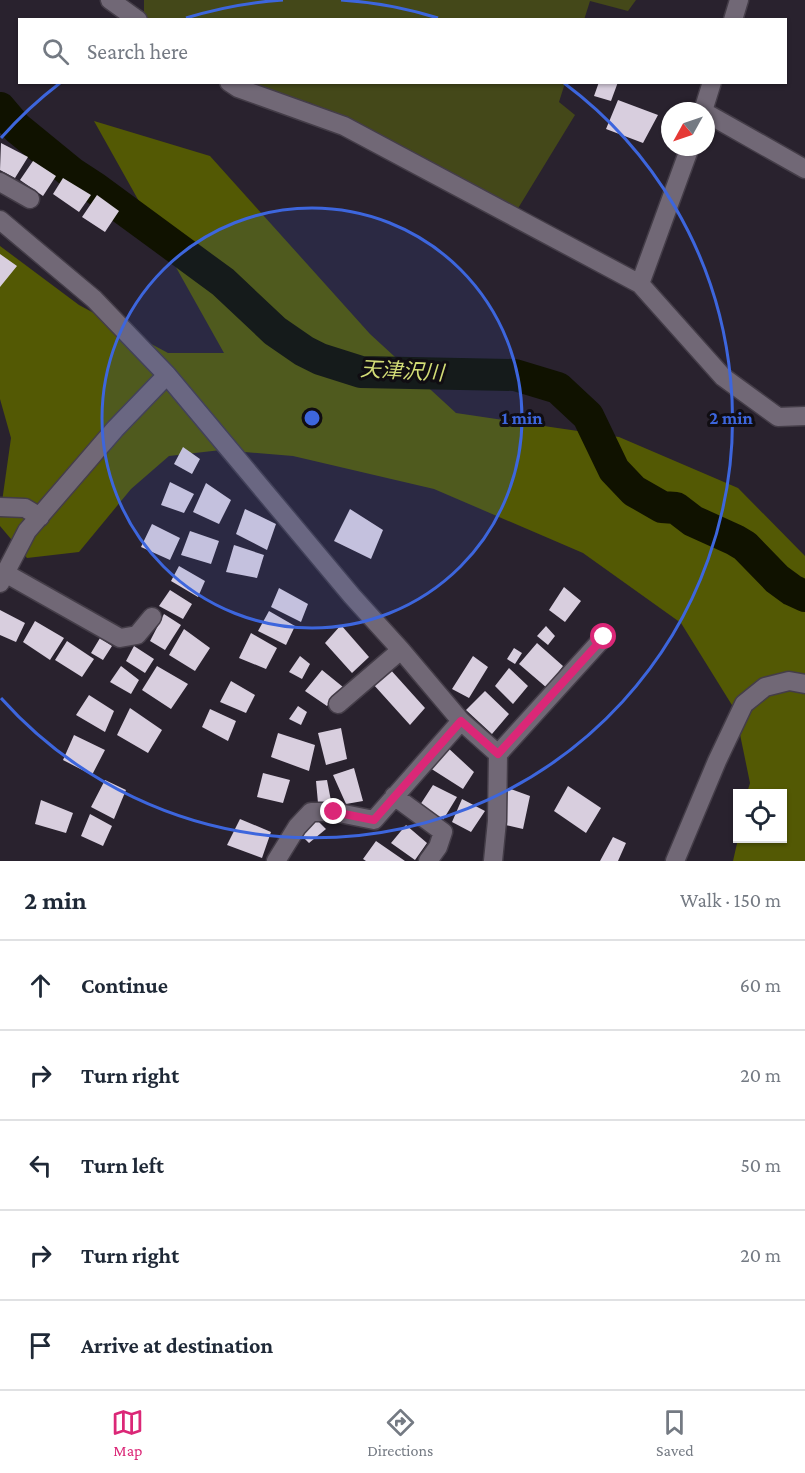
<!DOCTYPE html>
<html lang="en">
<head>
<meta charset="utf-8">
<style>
  body { margin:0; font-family:"Crimson Pro","Noto Sans JP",serif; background:#f6f6f7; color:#1f2937 }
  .controls { position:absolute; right:18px; bottom:18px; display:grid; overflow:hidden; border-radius:0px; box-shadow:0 2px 4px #0004 }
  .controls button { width:54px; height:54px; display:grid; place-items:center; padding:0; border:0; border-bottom:2px solid #e0e1e3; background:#fff; color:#1f2937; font:30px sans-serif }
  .compass { position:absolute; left:661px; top:102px; width:54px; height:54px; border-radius:50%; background:#fff; box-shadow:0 2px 4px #0004; rotate:230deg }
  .stop { position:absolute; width:18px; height:18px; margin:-14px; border:4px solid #db2777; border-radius:50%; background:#fff }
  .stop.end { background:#db2777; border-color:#fff; box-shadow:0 2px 6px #0008 }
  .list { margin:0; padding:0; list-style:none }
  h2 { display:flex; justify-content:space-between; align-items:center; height:78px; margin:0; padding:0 24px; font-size:26px }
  h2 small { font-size:20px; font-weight:400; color:#747a83 }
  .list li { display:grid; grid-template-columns:39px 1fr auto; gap:18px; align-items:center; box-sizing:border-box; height:90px; padding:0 24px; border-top:2px solid #e0e1e3 }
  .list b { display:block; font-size:22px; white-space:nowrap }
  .list em { font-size:20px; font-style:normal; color:#747a83 }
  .icon { flex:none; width:33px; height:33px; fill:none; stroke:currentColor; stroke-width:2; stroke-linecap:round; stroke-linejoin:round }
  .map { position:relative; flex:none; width:805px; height:861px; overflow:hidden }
  .search { position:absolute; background:#fff; box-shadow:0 2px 4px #0004; left:18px; right:18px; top:18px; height:66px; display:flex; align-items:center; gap:15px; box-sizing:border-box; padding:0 21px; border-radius:0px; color:#747a83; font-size:22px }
  .sheet { height:528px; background:#fff }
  nav { display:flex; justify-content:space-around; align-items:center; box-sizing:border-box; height:84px; border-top:2px solid #e0e1e3; background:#fff; font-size:16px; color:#747a83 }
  nav a { display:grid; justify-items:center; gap:3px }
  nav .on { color:#db2777 }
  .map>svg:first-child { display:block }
  .green { fill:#444819 }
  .forest { fill:#535904 }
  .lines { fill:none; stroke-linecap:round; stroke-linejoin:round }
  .river { stroke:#101200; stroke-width:32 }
  .building { fill:#d8cede }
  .minor-casing { stroke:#443d48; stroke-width:21 }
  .minor { stroke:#716876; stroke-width:18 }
  .route { stroke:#db2777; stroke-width:8 }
  .ring { fill:none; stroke:#3d66dd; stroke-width:3 }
  .labels { text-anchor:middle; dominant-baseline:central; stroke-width:6; stroke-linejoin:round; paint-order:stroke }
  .water-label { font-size:21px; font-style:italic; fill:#d2dc76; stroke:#100d12 }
  .centre { fill:#3d66dd; stroke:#100d12; stroke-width:3 }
  .ring-label { font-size:18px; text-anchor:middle; font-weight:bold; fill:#3d66dd; stroke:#100d12; stroke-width:6; stroke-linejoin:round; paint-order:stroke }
</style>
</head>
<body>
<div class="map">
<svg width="805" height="861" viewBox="0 0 805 861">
  <rect width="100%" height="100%" fill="#29222e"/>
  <path class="green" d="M144,0H636L628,11L590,1L584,20H150L144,15Z
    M244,83H565L559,102L575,115L517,210L311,103Z"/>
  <path class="forest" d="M94,121L210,156L370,334L456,413L619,437L738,488L805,556V861H733L738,839L782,838V794L747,793L750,783L735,710L681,623L583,553L434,489L293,456L221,450L169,456L131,489L79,552L27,558L0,526V516L11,438L0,399V246L79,305L168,353H224Z"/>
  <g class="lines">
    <path class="river" d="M0,108L17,128L72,173L95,188L223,282L275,331L304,351L320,359L361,372L515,375L558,388L588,416L614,470L634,491L662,507L676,508L693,521L735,540L745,546L777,579L792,590L805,596"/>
  </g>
  <path class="building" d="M599,82H618L611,101L594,96Z
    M618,100L658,115L643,143L606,129Z
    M1,143L28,157L15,178L0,170Z
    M33,161L56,176L43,196L20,180Z
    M63,178L91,195L79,212L53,194Z
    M97,195L119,211L105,232L82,217Z
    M0,254L17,266L0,287Z
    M183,447L200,459L192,474L174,464Z
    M170,482L194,494L184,513L161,505Z
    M206,483L231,500L219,524L193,512Z
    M245,509L276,524L267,550L236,534Z
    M350,509L383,530L371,559L334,541Z
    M152,524L180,538L170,560L141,547Z
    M190,531L219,541L211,564L181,555Z
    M234,545L264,555L257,578L226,572Z
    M179,566L205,581L198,597L171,581Z
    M564,587L581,601L565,622L549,610Z
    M279,588L308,604L301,622L271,607Z
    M170,590L192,604L183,619L159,606Z
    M0,610L25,623L16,642L0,635Z
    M269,611L295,626L286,645L258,631Z
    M164,614L181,625L165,650L150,641Z
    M35,621L64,638L50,660L23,642Z
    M341,625L369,657L352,673L325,643Z
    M546,626L555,636L548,645L537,636Z
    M184,629L210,648L195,671L169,655Z
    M251,633L277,648L266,669L239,658Z
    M100,638L112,646L103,660L91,653Z
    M67,641L94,659L82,677L55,660Z
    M537,643L563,666L547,688L519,664Z
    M134,646L154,659L145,673L126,661Z
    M514,648L522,653L515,664L507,659Z
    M300,656L310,664L302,679L289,672Z
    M473,656L488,667L469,698L452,689Z
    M121,666L139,680L131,694L110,682Z
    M157,666L188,684L171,709L142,690Z
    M389,668L425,708L410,725L373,684Z
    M509,668L528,686L513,704L495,686Z
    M322,670L343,687L327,706L305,691Z
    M231,681L255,695L246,713L220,702Z
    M485,691L509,714L492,734L466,710Z
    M89,695L114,711L105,732L76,715Z
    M298,706L307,712L301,725L289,719Z
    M130,708L162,730L148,753L117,735Z
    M210,709L236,721L228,741L202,727Z
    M341,728L347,759L326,765L318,733Z
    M278,733L315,745L309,771L271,757Z
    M74,735L105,750L92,775L63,760Z
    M446,746L474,772L463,789L430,768Z
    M354,768L363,801L346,804L333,775Z
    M263,773L290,780L283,803L257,797Z
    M105,780L126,790L114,819L91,807Z
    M327,780L331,801L318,803L316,781Z
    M433,785L457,797L443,820L420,805Z
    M568,786L601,808L586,833L554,811Z
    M508,788L530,796L523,829L501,824Z
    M462,799L485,811L471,832L452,822Z
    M41,800L73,813L66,833L35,824Z
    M90,814L112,826L103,846L81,836Z
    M315,818L326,829L309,843L299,833Z
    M240,819L271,832L262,858L227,845Z
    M406,825L427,843L415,860L391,843Z
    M613,837L626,843L618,861H600Z
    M376,841L405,861H366L363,859Z"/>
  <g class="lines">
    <defs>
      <path id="minor" d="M110,0L138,20
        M733,20L739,0
        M229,82L238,88L344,126L640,284L723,377L778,417L805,416
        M703,111L712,82
        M706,113L805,169
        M0,182L30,199
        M0,220L94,299L167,375L352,596L401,650L461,721L498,754L497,821L493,861
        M640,284L690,147
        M0,507L25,508L40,517
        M5,573L120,638L137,635L152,617
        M0,583L27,531L115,429L167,375
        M338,704L401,650
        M498,754L604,637
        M394,796L443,832L438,847L428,861
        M276,861L297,827L311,812H334L374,820L461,721
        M675,861L717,761L744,704L765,687L789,681L805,684"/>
    </defs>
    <use href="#minor" class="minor-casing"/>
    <use href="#minor" class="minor"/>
  </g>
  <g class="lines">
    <path class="route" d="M334,812L374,820L461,721L498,754L604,637"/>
  </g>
  <circle cx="312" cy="418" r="210" fill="#3d66dd" fill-opacity=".12"/>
  <g class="ring">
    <circle cx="312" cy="418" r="210"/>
    <path d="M1 138A419 419 0 0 1 60 83M186 18A419 419 0 0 1 283 0M341 0A419 419 0 0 1 438 18M564 83A419 419 0 1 1 1 698"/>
  </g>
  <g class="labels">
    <g class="water-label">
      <text transform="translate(402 371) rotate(3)">天津沢川</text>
    </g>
  </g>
  <circle cx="312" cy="418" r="9" class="centre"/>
  <g class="ring-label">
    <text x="522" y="424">1 min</text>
    <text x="731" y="424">2 min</text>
  </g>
</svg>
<div class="controls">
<button><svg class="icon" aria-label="locate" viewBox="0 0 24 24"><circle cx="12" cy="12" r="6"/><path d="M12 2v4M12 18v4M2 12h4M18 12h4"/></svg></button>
</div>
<svg class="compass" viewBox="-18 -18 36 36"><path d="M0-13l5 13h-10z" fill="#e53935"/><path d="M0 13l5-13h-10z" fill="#747a83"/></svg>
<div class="stop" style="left:604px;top:637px"></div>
<div class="stop end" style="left:334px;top:812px"></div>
<div class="search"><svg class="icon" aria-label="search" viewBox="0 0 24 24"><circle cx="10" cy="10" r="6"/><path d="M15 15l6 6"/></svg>Search here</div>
</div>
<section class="sheet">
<h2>2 min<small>Walk · 150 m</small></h2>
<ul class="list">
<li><svg class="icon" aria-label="ahead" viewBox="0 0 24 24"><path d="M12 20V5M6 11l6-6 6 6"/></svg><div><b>Continue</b></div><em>60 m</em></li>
<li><svg class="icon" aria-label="right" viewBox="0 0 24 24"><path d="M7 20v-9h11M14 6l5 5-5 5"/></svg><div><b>Turn right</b></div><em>20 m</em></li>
<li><svg class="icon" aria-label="left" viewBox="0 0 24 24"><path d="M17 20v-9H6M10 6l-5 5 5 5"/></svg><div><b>Turn left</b></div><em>50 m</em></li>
<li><svg class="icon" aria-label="right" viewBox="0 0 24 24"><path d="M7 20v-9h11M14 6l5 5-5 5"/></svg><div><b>Turn right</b></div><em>20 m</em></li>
<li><svg class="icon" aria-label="arrive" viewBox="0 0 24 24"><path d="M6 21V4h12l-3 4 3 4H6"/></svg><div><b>Arrive at destination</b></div></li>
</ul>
</section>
<nav>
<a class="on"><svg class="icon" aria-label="map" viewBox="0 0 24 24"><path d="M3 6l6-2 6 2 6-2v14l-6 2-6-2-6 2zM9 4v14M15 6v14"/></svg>Map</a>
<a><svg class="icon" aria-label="directions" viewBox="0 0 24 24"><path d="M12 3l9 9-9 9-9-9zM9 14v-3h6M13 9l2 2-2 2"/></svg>Directions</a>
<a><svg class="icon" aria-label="saved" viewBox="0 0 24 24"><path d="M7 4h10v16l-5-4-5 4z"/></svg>Saved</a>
</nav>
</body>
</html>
